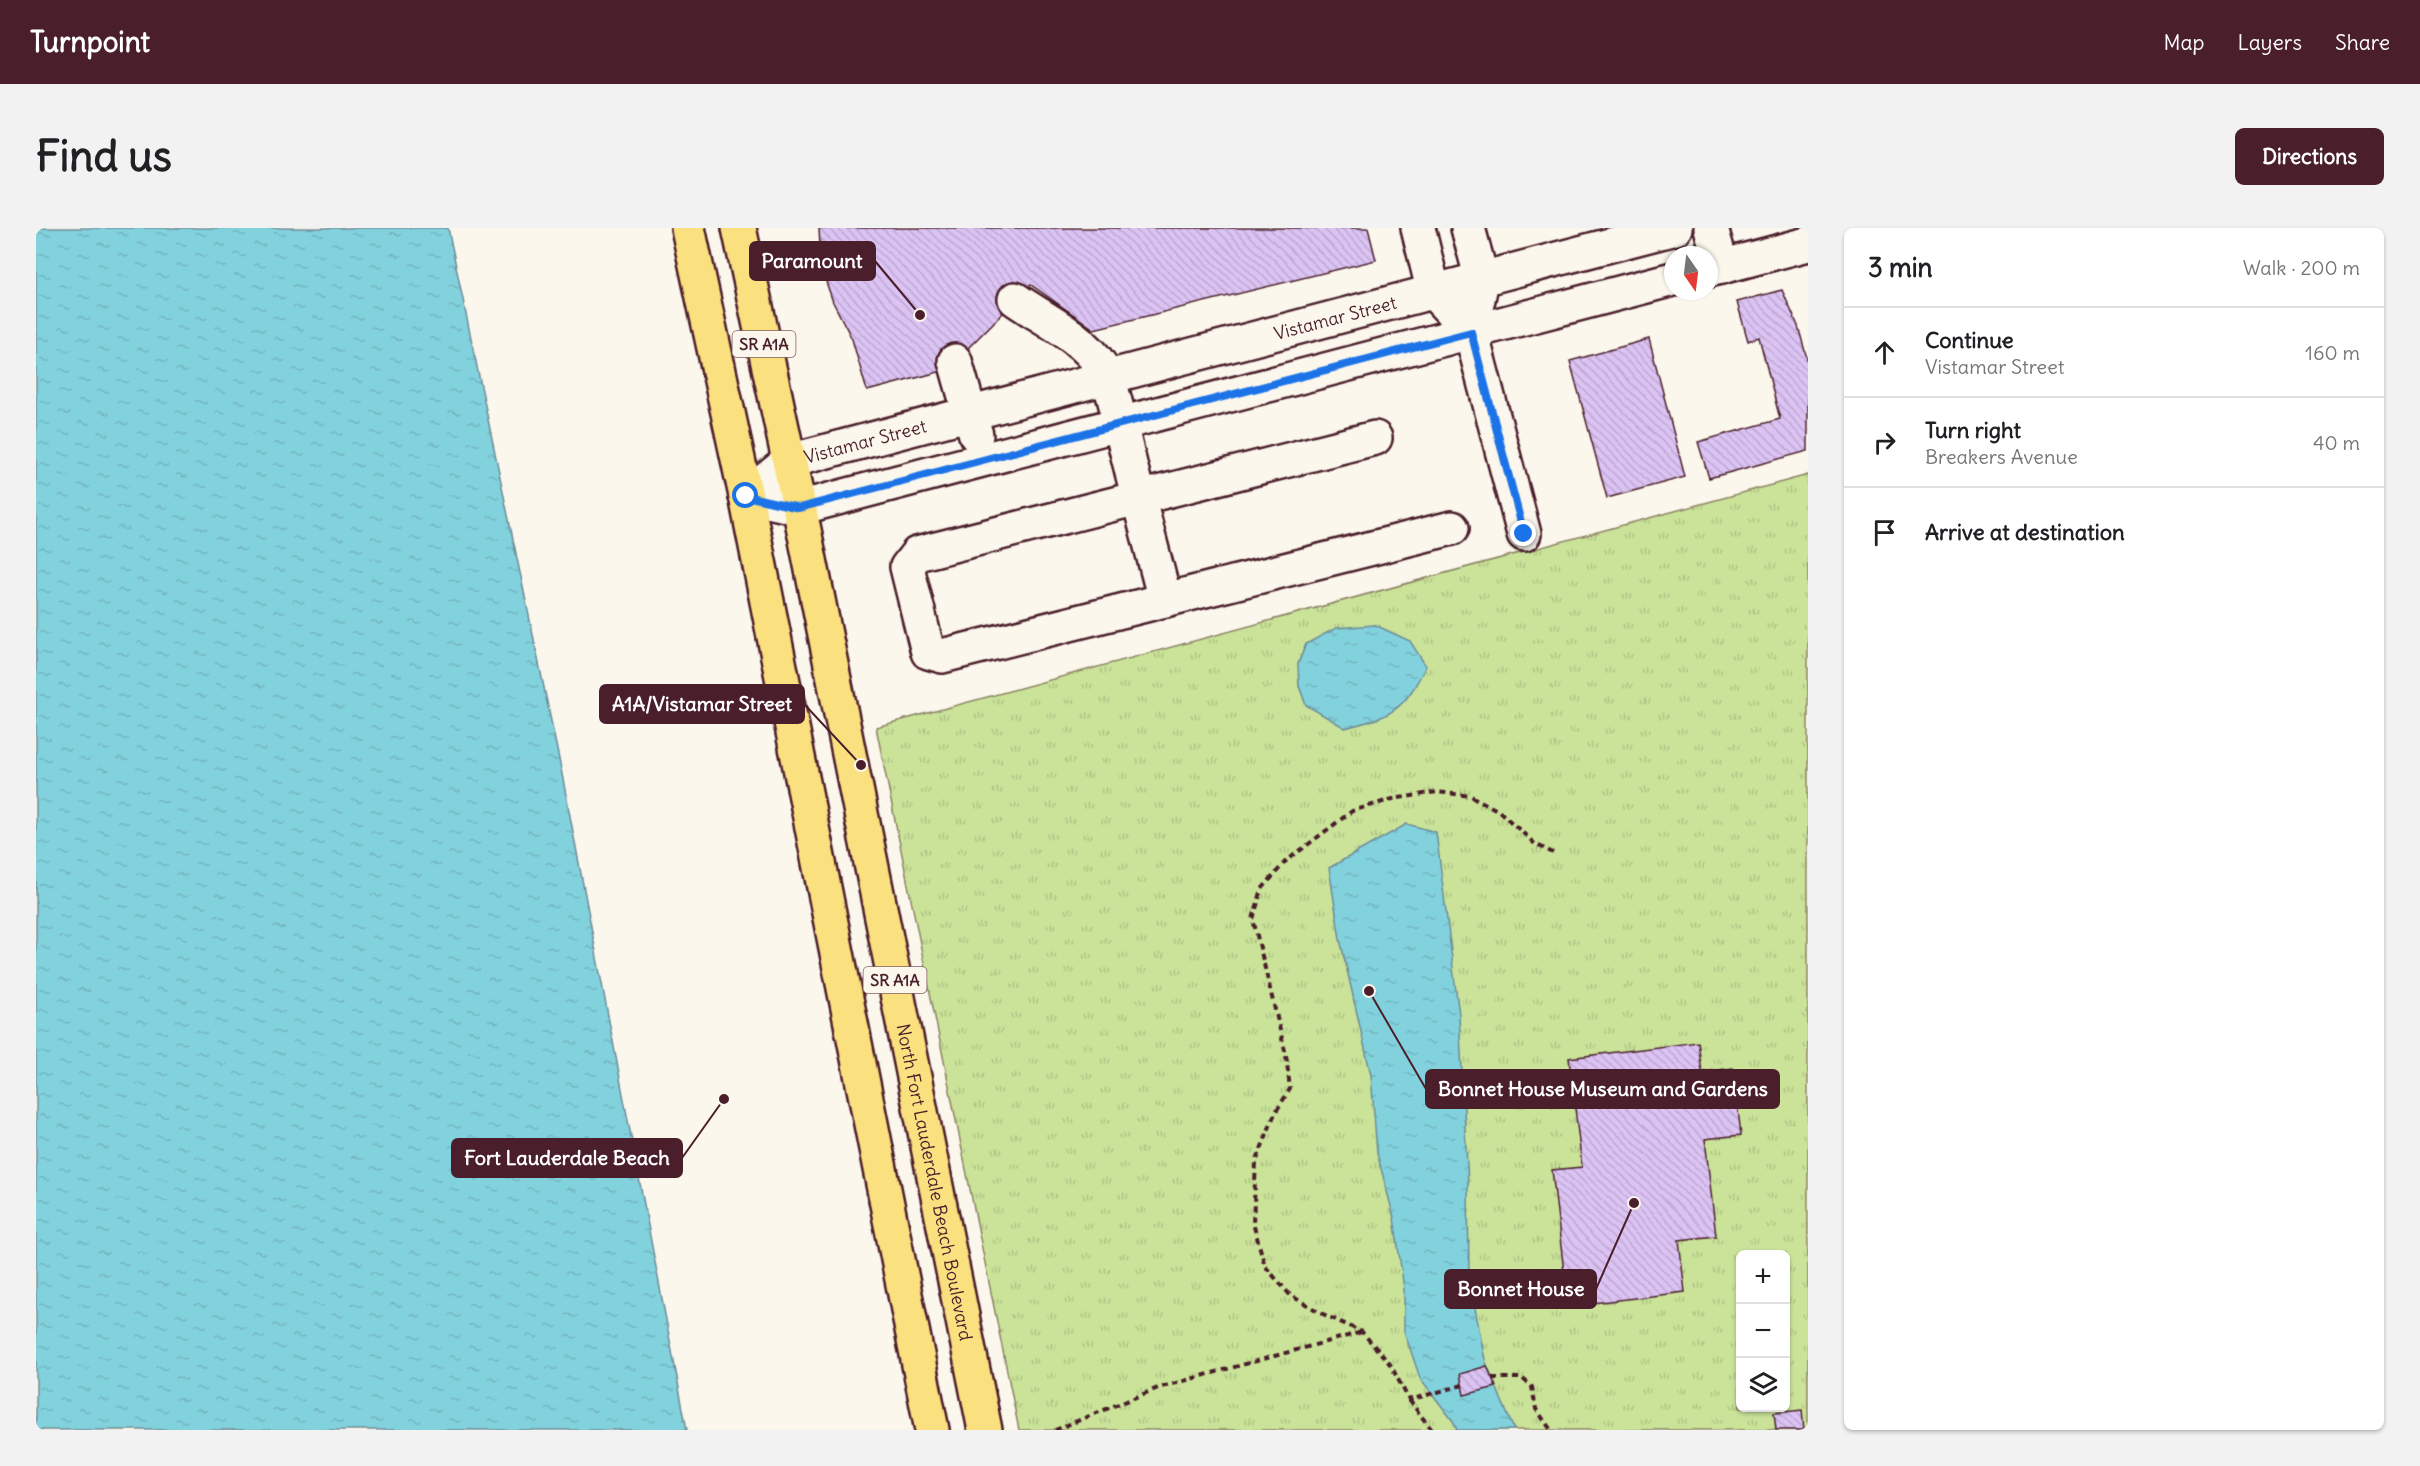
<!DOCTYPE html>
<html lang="en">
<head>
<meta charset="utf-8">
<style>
  body { margin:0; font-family:Delius,sans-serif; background:#f2f2f2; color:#202124 }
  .controls { position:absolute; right:18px; bottom:18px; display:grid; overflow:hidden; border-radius:9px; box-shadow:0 2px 4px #0004 }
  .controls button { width:54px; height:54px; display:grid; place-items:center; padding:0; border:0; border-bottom:2px solid #e0e0e0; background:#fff; color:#202124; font:30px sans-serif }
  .compass { position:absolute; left:1628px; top:18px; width:54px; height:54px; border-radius:50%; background:#fff; box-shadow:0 2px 4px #0004; rotate:166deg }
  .stop { position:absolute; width:18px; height:18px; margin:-14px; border:4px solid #1a73e8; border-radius:50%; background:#fff }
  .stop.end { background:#1a73e8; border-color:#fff; box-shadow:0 2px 6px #0008 }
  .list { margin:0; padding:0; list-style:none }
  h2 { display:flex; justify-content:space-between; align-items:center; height:78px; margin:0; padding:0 24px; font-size:26px }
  h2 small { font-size:20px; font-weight:400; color:#757577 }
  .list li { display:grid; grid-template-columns:39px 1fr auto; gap:18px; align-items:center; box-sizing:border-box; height:90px; padding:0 24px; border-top:2px solid #e0e0e0 }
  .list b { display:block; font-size:22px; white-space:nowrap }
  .list p { margin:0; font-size:20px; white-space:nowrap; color:#757577 }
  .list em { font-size:20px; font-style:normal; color:#757577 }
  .icon { flex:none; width:33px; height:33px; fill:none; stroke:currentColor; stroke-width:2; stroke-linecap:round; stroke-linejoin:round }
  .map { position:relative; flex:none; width:1772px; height:1202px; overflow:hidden; border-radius:9px }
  header { display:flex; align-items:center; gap:36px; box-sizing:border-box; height:84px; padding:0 30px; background:#4a1f2b; color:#fff }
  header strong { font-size:28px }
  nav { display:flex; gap:33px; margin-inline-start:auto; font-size:21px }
  .intro { display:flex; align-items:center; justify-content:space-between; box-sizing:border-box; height:144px; padding:0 36px }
  h1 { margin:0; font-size:42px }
  .button { padding:15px 27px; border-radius:9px; background:#4a1f2b; color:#fff; font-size:21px; font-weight:700 }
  main { display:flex; gap:36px; padding:0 36px }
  aside { flex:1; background:#fff; border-radius:9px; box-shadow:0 2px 4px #0004 }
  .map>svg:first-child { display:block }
  .park { fill:url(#park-tufts); stroke:#8a8162; stroke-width:1.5; fill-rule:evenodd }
  .water { fill:url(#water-ripples); stroke:#6c8a96; stroke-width:1.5 }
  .building { fill:url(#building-back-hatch); stroke:#4a1f2b; stroke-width:1.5 }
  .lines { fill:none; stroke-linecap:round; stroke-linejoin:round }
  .minor-casing { stroke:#4a1f2b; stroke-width:38 }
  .major-casing { stroke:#4a1f2b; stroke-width:38 }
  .path { stroke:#4a1f2b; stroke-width:4; stroke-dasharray:6 4.5; stroke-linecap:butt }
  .minor { stroke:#fbf7ec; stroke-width:33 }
  .major { stroke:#fbe080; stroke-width:33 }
  .route { stroke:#1a73e8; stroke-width:8 }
  .labels { text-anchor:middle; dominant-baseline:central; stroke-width:4.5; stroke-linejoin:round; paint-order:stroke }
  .shield { fill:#fbf7ec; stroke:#7f6065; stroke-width:1.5 }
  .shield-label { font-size:16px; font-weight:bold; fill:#4a1f2b }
  .street-label { font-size:18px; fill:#4a1f2b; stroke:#fbf7ec }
  .leader { fill:none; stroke:#4a1f2b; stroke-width:2 }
  .callout-dot { fill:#4a1f2b; stroke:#fbf7ec; stroke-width:2 }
  .callout { fill:#4a1f2b; stroke:#4a1f2b; stroke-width:2 }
  .callout-label { font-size:20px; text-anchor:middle; font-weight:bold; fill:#fff }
</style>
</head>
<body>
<header>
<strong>Turnpoint</strong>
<nav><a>Map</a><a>Layers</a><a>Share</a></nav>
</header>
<div class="intro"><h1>Find us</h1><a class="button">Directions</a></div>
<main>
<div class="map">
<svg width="1772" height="1202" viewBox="0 0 1772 1202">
  <defs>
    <pattern id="park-tufts" width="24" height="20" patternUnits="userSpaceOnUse" patternTransform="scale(1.5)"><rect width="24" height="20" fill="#cae399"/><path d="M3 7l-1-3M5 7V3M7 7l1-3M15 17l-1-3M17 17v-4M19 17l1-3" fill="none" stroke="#afc284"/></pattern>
    <pattern id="water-ripples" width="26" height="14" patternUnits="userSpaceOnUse" patternTransform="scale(1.5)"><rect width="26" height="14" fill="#82d2de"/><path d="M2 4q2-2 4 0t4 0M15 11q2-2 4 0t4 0" fill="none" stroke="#72b4bf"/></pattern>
    <pattern id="building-back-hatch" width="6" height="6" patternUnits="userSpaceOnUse" patternTransform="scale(1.5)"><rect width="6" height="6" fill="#dbc3f3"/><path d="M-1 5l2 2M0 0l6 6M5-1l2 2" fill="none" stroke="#bda7d0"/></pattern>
  </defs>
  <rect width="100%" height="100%" fill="#fbf7ec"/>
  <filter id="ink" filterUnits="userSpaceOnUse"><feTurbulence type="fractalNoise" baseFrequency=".0167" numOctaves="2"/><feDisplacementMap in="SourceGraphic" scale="12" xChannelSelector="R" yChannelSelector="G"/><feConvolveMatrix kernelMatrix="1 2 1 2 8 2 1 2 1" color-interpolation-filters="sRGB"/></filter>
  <g filter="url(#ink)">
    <path class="park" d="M1772,247V1202H983L840,499ZM1704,1026H1750V1180H1704Z"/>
    <path class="water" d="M0,0H412L525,541L651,1202H0Z
      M1339,397L1374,413L1390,438C1367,483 1357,488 1309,500L1270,477L1263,458L1262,436L1270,416L1300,400Z
      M1371,596L1400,604L1423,787L1432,956L1433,1049L1449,1132L1478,1202H1421L1417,1193L1384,1150L1368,1103V1061L1358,990L1341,925L1335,847L1304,711L1293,640Z"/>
    <path class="building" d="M783,0H1332L1340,32L1058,101L995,57L910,142L831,163L816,111L797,74L785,39Z
      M1746,62L1762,98L1772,134V223L1673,250L1662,214L1744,191L1723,109L1712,113L1701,74Z
      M1613,111L1649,249L1571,270L1534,133Z
      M1662,814L1666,844L1697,840L1705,907L1669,911L1680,1008L1643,1012L1649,1064L1532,1078L1516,942L1546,939L1533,830Z
      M1451,1138L1460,1159L1428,1167L1424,1146Z
      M1766,1182L1768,1202H1740L1738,1185Z"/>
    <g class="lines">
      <defs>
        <g id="minor">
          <path d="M1382,0L1398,65L1413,81"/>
          <path d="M1432,0L1446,52L1435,104L1488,306"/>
          <path d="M1675,0L1686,39"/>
          <path d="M1673,42L1772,16"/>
          <path d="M979,71C1006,90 1047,109 1065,138C1078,159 1082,188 1088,212C1101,265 1115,318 1129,372L906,428L892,424L871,339L881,326L1339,210"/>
          <path d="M919,133L940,207"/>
          <path id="s1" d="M710,268L753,233L1639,0"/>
          <path d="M710,268L763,280L1637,51"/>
          <path d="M1129,372L1416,300"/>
        </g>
        <g id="major">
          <path d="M652,0L710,268L896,1202"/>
          <path id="s2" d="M703,0L768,302L949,1202"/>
        </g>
      </defs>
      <use href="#minor" class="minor-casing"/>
      <use href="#major" class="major-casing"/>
      <path class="path" d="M1456,1150H1486L1496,1159L1500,1181L1515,1202
        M1427,1157L1373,1172L1354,1136L1326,1104L1287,1086L1254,1067L1229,1038L1217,995L1220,934L1239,885L1254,861L1250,827L1217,691L1226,661L1249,634L1316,583L1357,571L1401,564L1435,568L1463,583L1499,616L1517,625
        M1373,1172L1396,1202
        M1019,1202L1122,1160L1326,1104"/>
      <use href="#minor" class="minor"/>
      <use href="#major" class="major"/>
    </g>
  </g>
  <g class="lines" filter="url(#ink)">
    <path class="route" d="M710,268L763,280L1435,104L1488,306"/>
  </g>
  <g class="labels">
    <g class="shield">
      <rect x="696.5" y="103" width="63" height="26" rx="4.5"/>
      <rect x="827.5" y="739" width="63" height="26" rx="4.5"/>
    </g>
    <g class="shield-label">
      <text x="728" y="116">SR A1A</text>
      <text x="859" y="752">SR A1A</text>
    </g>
    <g class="street-label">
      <text stroke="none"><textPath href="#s1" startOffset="620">Vistamar Street</textPath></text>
      <text stroke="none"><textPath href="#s1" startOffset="134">Vistamar Street</textPath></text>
      <text stroke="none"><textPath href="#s2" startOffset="974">North Fort Lauderdale Beach Boulevard</textPath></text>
    </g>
  </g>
  <path class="leader" d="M884 87L839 33M825 537L768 476M1333 763L1390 861M688 871L646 930M1598 975L1560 1061"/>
  <g class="callout-dot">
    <circle cx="884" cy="87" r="6"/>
    <circle cx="825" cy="537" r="6"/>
    <circle cx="1333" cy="763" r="6"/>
    <circle cx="688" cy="871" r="6"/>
    <circle cx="1598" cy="975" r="6"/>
  </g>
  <g class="callout">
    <rect x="714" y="14" width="125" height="38" rx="6"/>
    <rect x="564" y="457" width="204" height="38" rx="6"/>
    <rect x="1390" y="842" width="353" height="38" rx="6"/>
    <rect x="416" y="911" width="230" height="38" rx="6"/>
    <rect x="1409" y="1042" width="151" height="38" rx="6"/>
  </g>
  <g class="callout-label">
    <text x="776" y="40">Paramount</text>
    <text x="666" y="483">A1A/Vistamar Street</text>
    <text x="1567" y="868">Bonnet House Museum and Gardens</text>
    <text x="531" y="937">Fort Lauderdale Beach</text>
    <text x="1485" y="1068">Bonnet House</text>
  </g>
</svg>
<div class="controls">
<button>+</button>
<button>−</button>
<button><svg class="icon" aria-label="layers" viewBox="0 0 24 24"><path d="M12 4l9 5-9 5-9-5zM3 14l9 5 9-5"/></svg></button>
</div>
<svg class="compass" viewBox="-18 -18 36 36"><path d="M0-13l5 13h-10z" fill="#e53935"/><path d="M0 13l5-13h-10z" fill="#757577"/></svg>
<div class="stop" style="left:710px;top:268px"></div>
<div class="stop end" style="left:1488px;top:306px"></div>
</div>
<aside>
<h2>3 min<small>Walk · 200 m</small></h2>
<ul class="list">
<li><svg class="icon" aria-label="ahead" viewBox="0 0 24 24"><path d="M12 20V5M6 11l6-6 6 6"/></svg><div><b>Continue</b><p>Vistamar Street</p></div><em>160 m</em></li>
<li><svg class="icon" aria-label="right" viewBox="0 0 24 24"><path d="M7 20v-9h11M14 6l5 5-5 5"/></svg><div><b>Turn right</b><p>Breakers Avenue</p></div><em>40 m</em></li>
<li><svg class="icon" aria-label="arrive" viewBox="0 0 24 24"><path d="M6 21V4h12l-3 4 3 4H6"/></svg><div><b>Arrive at destination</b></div></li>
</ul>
</aside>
</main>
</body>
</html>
